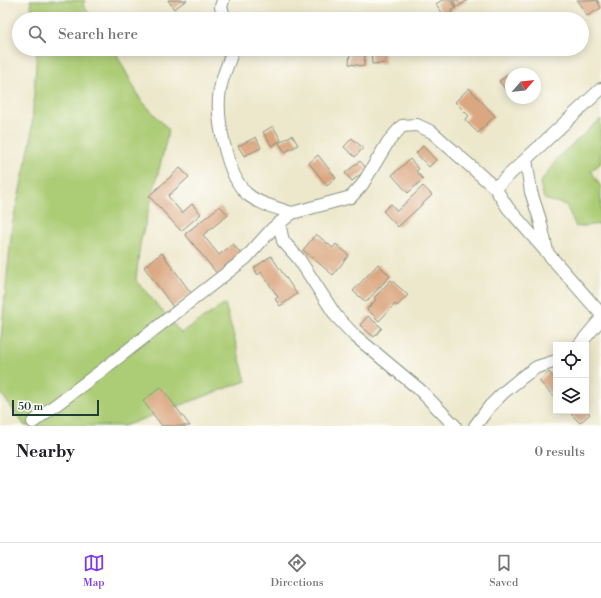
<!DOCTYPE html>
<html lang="en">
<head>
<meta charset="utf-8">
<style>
  body { margin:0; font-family:"Libre Bodoni",serif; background:#f2f2f2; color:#202124 }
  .controls { position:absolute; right:12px; bottom:12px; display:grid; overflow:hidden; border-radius:0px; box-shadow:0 2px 10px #0003 }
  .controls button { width:36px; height:36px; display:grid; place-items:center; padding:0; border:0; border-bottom:1px solid #e0e0e0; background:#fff; color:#202124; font:20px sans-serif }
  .compass { position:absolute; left:505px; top:68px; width:36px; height:36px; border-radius:50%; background:#fff; box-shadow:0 2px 10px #0003; rotate:62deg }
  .scale { position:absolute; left:12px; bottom:10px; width:87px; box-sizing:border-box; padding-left:4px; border:2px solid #1f3d34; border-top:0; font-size:11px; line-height:14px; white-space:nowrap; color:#1f3d34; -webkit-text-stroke:3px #fdfcf7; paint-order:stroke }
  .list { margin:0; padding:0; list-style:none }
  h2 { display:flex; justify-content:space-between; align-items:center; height:52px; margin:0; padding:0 16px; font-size:17px }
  h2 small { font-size:13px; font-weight:400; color:#757577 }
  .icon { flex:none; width:22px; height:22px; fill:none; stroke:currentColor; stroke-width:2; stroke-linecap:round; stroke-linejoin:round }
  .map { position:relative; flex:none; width:601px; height:426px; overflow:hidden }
  .search { position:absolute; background:#fff; box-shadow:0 2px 10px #0003; left:12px; right:12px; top:12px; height:44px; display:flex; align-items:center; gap:10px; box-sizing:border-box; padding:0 14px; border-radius:22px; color:#757577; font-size:15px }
  .sheet { height:116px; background:#fff }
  nav { display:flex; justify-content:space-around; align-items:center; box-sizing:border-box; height:56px; border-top:1px solid #e0e0e0; background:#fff; font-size:11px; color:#757577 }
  nav a { display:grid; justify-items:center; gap:2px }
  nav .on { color:#7c3aed }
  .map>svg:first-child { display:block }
  .green { fill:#accc74; stroke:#668454 }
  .building { fill:#dba781 }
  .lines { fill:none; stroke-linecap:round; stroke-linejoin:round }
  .street-casing { stroke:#869280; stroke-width:14 }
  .street { stroke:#fff; stroke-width:12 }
</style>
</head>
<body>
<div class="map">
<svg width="601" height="426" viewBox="0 0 601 426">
  <rect width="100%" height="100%" fill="#fdfcf7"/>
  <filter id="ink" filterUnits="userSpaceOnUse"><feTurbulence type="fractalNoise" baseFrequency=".025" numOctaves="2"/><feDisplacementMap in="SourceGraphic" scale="8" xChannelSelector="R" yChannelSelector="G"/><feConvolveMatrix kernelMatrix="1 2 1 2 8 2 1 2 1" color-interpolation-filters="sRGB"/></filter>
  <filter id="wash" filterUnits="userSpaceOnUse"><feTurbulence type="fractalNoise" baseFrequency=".012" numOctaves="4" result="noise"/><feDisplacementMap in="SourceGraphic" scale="16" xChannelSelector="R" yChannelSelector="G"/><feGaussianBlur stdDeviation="0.9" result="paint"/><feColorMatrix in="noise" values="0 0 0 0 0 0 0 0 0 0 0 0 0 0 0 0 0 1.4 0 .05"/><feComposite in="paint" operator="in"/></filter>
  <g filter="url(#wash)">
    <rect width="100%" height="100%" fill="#ede8cc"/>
    <path class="green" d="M30,0H85L83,5L93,19H34Z
      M37,49H114L140,99L169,130L140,244L136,280L181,333L225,304L246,381L124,426H25L0,392V347L12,226L31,140Z
      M601,119V163L591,171L601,187V224L576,227L566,205L544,199L540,183L559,156Z"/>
    <g id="blocks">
      <path class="building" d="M168,0H187L174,9Z
        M442,0H451L456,8L451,11L452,13L445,17L436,4Z
        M453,0H468L457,7Z
        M577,0H590V1L597,0L601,8L587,16Z
        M254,49H264L258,54Z
        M371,49H384L385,63L372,64Z
        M350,52L365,54L364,66L349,64Z
        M511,73V87L506,90L499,81Z
        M469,88L495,116L478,133L465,120L469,116L455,102Z
        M273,126L281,140L272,146L263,132Z
        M292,135L298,145L285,152L279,143Z
        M256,137L261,148L244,156L238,146Z
        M352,138L363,148L355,157L344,147Z
        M423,146L436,160L429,167L416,153Z
        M318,155L336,178L327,186L309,163Z
        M410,159L419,169L416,171L423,179L408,193L392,175Z
        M360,161L367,169L352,181L345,173Z
        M180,168L189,177L168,196L182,213L192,204L201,214L181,231L149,196Z
        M423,186L432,195L398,227L383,211L391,204L397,211Z
        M220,206L228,215L203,235L219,255L233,244L243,256L219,276L185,234Z
        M316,234L333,248L336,244L349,255L333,275L303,250Z
        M162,253L191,293L173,307L144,267Z
        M271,256L297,294L280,306L275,299L278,297L261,272L258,275L254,268Z
        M378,264L390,276L366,302L353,291Z
        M391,280L408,295L397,306L395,304L379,321L367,309L376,300L374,298Z
        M368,316L382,328L374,337L360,325Z
        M549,372L556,380V399L539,381Z
        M161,387L190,426H162L143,401Z
        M568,411H587L590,414L580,423Z"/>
    </g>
  </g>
  <g filter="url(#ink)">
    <use href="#blocks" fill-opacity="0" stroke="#869280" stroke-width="1"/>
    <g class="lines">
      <defs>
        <path id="street" d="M223,0L221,7L225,19
          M233,49C229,63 222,76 220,90C215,116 227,176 247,194C259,204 277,208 292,213
          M526,159L531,192L540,220L547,251
          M495,188L601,89
          M279,223L283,241L299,259L336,316L354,335L420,390L455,426
          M579,345L601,319
          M33,422L101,371L246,258L272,229L292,213L351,197L362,185L388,142L402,126L417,125L432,132L495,188L508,208L601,314
          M475,426L490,406L504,392L525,375L537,367L556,361"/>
      </defs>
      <use href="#street" class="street-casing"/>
      <use href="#street" class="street"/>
    </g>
  </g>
</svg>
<div class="controls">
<button><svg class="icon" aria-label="locate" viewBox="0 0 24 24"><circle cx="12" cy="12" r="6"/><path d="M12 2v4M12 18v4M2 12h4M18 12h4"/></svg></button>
<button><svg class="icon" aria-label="layers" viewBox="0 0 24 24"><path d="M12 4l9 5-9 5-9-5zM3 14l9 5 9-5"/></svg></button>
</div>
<svg class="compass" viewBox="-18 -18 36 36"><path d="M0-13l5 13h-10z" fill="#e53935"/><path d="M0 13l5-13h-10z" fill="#757577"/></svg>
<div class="scale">50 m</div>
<div class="search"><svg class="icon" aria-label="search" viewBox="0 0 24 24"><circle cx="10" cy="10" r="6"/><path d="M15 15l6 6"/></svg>Search here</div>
</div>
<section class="sheet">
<h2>Nearby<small>0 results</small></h2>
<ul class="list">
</ul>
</section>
<nav>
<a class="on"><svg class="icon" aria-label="map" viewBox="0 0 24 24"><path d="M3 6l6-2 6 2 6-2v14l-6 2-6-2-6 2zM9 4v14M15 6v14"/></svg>Map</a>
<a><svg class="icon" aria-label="directions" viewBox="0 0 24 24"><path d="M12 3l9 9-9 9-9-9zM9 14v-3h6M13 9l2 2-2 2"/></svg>Directions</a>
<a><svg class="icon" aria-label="saved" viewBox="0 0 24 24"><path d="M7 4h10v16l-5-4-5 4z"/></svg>Saved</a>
</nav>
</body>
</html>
